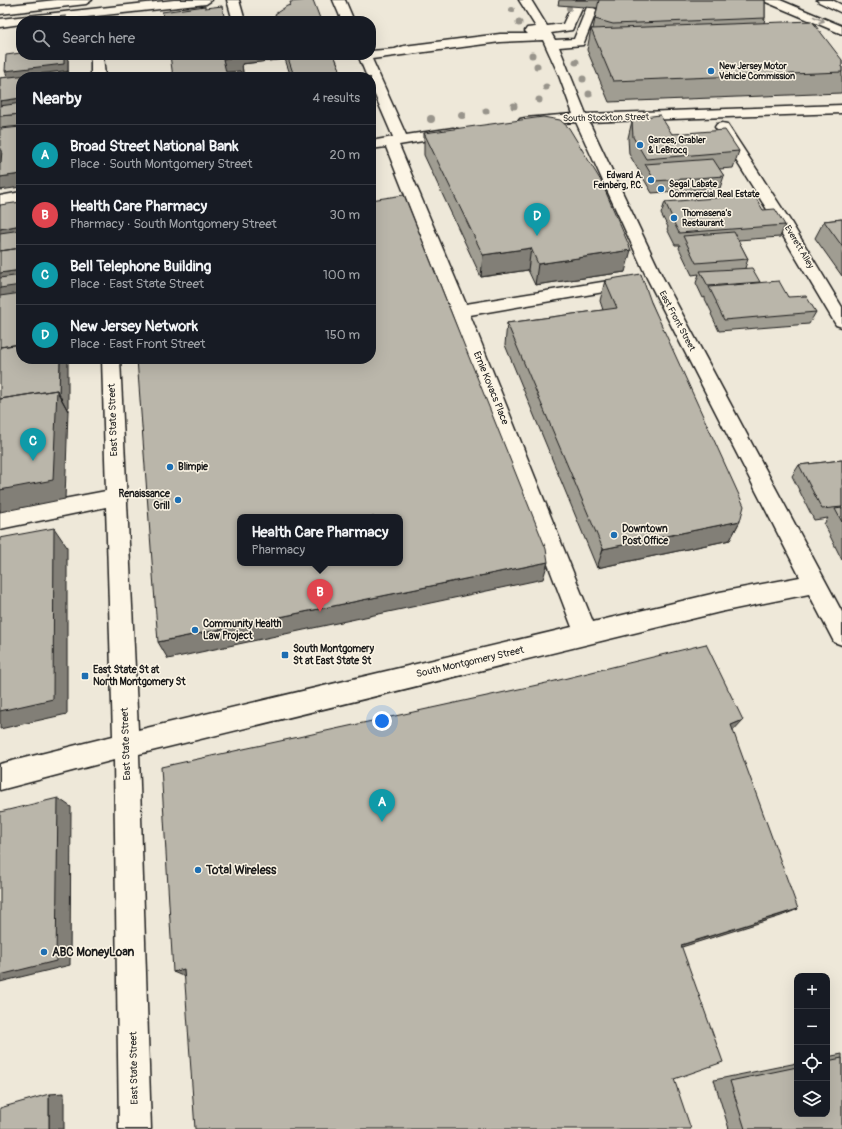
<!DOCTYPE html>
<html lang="en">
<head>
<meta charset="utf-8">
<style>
  body { margin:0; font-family:Pangolin,sans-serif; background:#242831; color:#f1f3f6 }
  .controls { position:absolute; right:12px; bottom:12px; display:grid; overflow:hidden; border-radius:8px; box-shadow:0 4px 16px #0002 }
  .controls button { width:36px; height:36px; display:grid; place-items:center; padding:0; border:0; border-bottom:1px solid #363941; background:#171b24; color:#f1f3f6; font:20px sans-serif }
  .you { position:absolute; left:382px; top:721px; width:14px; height:14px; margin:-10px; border:3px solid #fff; border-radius:50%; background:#1a73e8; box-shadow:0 0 0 6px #1a73e833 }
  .badge { display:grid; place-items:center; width:26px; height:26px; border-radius:50%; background:#1f6fb2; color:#fff; font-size:13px; font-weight:700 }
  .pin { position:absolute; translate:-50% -33px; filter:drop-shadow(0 1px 2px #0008) }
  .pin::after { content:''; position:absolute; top:21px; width:14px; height:12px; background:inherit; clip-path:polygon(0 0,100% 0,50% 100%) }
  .popup { position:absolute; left:237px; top:514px; width:166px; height:52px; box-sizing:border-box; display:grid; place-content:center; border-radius:8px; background:#171b24; filter:drop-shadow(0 1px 3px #0005); font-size:13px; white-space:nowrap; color:#9ea1a6 }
  .popup b { font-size:15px; color:#f1f3f6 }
  .popup::after { content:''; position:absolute; left:50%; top:100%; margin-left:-8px; border:8px solid transparent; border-top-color:#171b24 }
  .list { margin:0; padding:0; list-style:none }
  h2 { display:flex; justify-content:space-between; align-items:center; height:52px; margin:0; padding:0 16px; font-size:17px }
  h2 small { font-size:13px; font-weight:400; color:#9ea1a6 }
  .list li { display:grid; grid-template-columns:26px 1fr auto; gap:12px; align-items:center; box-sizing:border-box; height:60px; padding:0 16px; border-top:1px solid #363941 }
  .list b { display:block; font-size:15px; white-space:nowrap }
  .list p { margin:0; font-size:13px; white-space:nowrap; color:#9ea1a6 }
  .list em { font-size:13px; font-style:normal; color:#9ea1a6 }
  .icon { flex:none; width:22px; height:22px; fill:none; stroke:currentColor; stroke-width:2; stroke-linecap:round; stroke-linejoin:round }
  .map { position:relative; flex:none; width:842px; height:1129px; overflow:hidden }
  .search { position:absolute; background:#171b24; box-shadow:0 4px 16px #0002; left:16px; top:16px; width:360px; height:44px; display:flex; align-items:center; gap:10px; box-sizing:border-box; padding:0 14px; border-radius:16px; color:#9ea1a6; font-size:15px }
  .panel { position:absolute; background:#171b24; box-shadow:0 4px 16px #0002; left:16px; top:72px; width:360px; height:292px; border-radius:16px }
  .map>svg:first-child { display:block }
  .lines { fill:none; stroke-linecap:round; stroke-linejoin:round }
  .minor-casing { stroke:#1c1c1c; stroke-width:3 }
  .highway-casing { stroke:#1c1c1c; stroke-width:3 }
  .minor { fill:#fcf5e5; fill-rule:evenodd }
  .highway { fill:#fcf5e5; fill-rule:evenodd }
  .tree { fill:#98948b }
  .wall { fill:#a09d92; stroke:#1c1c1c }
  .shaded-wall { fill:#827f77; stroke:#1c1c1c }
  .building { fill:#bab6aa; stroke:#1c1c1c; fill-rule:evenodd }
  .oneway { stroke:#97938b }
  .poi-dot { fill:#1f6fb2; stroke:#fcf5e5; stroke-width:1.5 }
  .labels { text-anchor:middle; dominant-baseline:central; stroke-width:3; stroke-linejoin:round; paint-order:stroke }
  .far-poi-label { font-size:9px; font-weight:bold; fill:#1c1c1c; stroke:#fcf5e5; text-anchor:start }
  .far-street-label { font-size:9px; fill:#1c1c1c; stroke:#fcf5e5 }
  .street-label { font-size:10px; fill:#1c1c1c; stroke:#fcf5e5 }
  .poi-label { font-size:10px; font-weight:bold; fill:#1c1c1c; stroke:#fcf5e5; text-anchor:start }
  .near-poi-label { font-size:12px; font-weight:bold; fill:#1c1c1c; stroke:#fcf5e5; text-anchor:start }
</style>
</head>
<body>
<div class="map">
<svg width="842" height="1129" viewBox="0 0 842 1129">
  <rect width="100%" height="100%" fill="#eee8d9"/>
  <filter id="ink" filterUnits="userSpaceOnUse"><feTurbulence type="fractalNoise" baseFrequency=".025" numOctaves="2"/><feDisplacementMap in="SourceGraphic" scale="8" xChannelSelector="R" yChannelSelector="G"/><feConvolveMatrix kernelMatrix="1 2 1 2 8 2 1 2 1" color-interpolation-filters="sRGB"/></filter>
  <g filter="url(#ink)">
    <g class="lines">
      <defs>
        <path id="minor" d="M174,0H212L206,4L50,21H21V24L0,27V19Z
          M227,0H239L245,21H233Z
          M333,0H345L354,21H342Z
          M519,0H531L547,26L563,24L574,0H586L572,30L551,33L555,40L574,39L587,7L591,6L597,10L583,45L559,47L586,114L842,105V113L589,122L663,278L842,612V645L834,642L809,594L720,612L139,754L151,1129H119L114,760L0,790V764L113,736L106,507L0,529V511L106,491L102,359H120L138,730L572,627L451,311L386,147L371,149V141L393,137L371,86V77H367L358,55H371V51L395,49L404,46L500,34H528L525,31L527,28L536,27ZM543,40L558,73L573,114L525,118L520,119L518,122L520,125L525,126L576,122L647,278L800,577L720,592L593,622L470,315L633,287L639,286L641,282L639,278L633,277L466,304L399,145L453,136L458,135L460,132L458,129L453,128L406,135L372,59L500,42Z
          M91,55H103L105,77H91Z
          M722,123L727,124L729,127L789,219L842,307V327L836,325L773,219L715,127L717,124Z
          M21,192V202L0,206V196Z"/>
        <path id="highway" d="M56,0H92L86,4L0,14V6Z
          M764,0H780L842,26V34L766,2Z
          M817,0H832L842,5V13L819,2Z"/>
      </defs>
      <use href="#minor" class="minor-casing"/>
      <use href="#highway" class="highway-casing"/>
      <use href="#minor" class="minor"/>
      <use href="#highway" class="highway"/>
    </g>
    <g class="tree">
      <circle cx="569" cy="8" r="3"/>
      <circle cx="512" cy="10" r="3"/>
      <circle cx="519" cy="23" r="3.5"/>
      <circle cx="532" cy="55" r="3.5"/>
      <circle cx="576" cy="62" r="3.5"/>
      <circle cx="537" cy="66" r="3.5"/>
      <circle cx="583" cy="79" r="3.5"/>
      <circle cx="546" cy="87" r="3.5"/>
      <circle cx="589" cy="94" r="3.5"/>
      <circle cx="539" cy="100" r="3.5"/>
      <circle cx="514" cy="106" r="3.5"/>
      <circle cx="486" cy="111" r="3.5"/>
      <circle cx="462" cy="115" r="4"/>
      <circle cx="431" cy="119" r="4"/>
    </g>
    <path class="wall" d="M559,0H765V18L764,23L842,60V91L841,93L609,102L587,50L591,29H593L597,8L558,5Z
      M170,55H334L343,77H291L285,59L242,64L243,73Z
      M68,60V72L70,77H21V126L0,128V78L8,77Z
      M632,121L672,134L739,151L733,168L719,169L724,176L720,188L652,193L629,154L628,138Z
      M424,133L625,272L535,285L528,270L481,277L424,155Z
      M665,202L763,210L785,225L780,237L738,240L748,259L745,268L760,282L759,283L788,297L816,312L809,324L719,331L711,314L712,313L705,299V297L703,298L696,283L699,274L692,275L679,248L680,245H675L667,229L668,227L661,214Z
      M842,219V276L815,238L824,221Z
      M605,280L651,302L740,521L730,540L597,568L505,345L507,323L603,310L600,301Z
      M842,460V560L824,524L828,518L814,520L792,476L799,465Z
      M842,1054V1129H729L714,1080L797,1063V1114H827V1057Z"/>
    <path class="shaded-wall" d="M18,46H21V52Z
      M64,55H66L68,60V72L70,77L10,82L5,71Z
      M234,55H285V59L242,64L243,73H238L226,77L223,59Z
      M21,98V114L0,116V101Z
      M0,150H2L8,162L0,163Z
      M21,174V187L0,190V177Z
      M21,225V238L0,242V229Z
      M531,248L528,270L481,277L483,255Z
      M631,250L625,272L535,285L538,264Z
      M21,270V298L0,301V273Z
      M60,359H68V411L59,395Z
      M57,390L68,411L65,499L0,512V490Z
      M740,521L730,540L597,568L603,549Z
      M54,528L67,547V714L0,729V711Z
      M548,562L543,579L168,659L158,642Z
      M743,720L730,734L731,725Z
      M58,798L71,807L70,965L0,982V975Z
      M798,909L781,916L669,951L681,945Z
      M184,969L185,977L173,972Z
      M64,1093V1129H49V1094Z"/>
    <path class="building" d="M309,0H313L321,21H277L275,14L287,6L291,5L290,2Z
      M599,0H765V18L613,24L595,19Z
      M205,6V8L222,6L225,21H164L162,12Z
      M66,16V21H22V20Z
      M812,21L842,60V72L613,81L591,29Z
      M18,42H21V46H18Z
      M21,53V55H64V64L5,71L6,55Z
      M170,55H234L235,58L223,59L226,72L240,71L242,77H173Z
      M287,55H334L343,77H297L294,76Z
      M64,71V77H21V98L0,101V78Z
      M68,71L67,77L65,72Z
      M21,103V114L0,116V106Z
      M660,115L672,134L725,130L739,151L646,159L633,137L632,121L644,117Z
      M543,117L560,120L569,128L601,181L631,250L538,264L531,248L483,255L424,133Z
      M21,127V174L0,177V163H1L2,150H0V129Z
      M713,159L724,176L655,181L645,164Z
      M404,195L546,549L548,562L158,642L137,359H371V200ZM240,517H400V563H240Z
      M754,195L763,210L775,209L785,225L679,233L671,217H672L665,202Z
      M21,202V225L0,229V205Z
      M842,219V246L824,221Z
      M21,230V248L0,251V233Z
      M734,232L748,259L696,263L683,236Z
      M21,248V270L0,273V251Z
      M752,268L760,282L708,286L700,271Z
      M641,274L651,302L744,506L740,521L603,549L507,323L617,308L605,280Z
      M21,275V285L0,288V278Z
      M779,281L788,297L806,296L816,312L724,320L716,303H717L709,287Z
      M21,293V344L0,347V296Z
      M21,344V359H60L59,395L57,390L0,399V347Z
      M57,390L53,480L0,490V399Z
      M842,460V507L822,509L799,465Z
      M842,508V522L835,509Z
      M54,528L53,699L0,711V538Z
      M706,644L743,720L731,725L798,909L681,945L723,1062L674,1079L691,1129H195L184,969L173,972L161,767L551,682Z
      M58,798L56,961L0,975V812Z
      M842,1058V1129H745L730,1081L797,1067V1114H827V1061Z
      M49,1094V1129H0V1108Z"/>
    <defs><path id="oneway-shaft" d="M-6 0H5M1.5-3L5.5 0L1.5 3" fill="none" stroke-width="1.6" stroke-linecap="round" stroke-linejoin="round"/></defs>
    <use class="oneway" href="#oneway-shaft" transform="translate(819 19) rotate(24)"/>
  </g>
  <g class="poi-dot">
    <circle cx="711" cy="71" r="4"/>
    <circle cx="640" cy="145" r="4"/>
    <circle cx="651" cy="180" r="4"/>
    <circle cx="661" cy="189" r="4"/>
    <circle cx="674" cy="218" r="4"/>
    <circle cx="170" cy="467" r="4"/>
    <circle cx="178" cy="500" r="4"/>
    <circle cx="614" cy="535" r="4"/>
    <circle cx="195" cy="630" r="4"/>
    <rect x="281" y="651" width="8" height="8" rx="2"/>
    <rect x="81" y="672" width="8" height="8" rx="2"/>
    <circle cx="198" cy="870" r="4"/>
    <circle cx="44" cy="952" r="4"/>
  </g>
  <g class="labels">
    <g class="far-poi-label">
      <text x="719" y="66">New Jersey Motor<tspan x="719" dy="10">Vehicle Commission</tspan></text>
      <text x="648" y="140">Garces, Grabler<tspan x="648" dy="10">&amp; LeBrocq</tspan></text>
      <text x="643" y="175" text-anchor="end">Edward A.<tspan x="643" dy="10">Feinberg, P.C.</tspan></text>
      <text x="669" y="184">Segal Labate<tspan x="669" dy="10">Commercial Real Estate</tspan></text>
      <text x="682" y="213">Thomasena's<tspan x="682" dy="10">Restaurant</tspan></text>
    </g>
    <g class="far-street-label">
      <text transform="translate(606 118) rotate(-1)">South Stockton Street</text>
      <text transform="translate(799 247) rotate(59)">Everett Alley</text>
      <text transform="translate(677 321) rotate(62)">East Front Street</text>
    </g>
    <g class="street-label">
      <text transform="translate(491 388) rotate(68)">Ernie Kovacs Place</text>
      <text transform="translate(113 420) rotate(-92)">East State Street</text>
      <text transform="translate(470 662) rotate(-13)">South Montgomery Street</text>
      <text transform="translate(126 744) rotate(-92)">East State Street</text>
      <text transform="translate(134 1068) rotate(-91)">East State Street</text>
    </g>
    <g class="poi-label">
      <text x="178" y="467">Blimpie</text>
      <text x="170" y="494" text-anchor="end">Renaissance<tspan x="170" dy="12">Grill</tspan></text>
      <text x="622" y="529">Downtown<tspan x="622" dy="12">Post Office</tspan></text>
      <text x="203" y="624">Community Health<tspan x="203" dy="12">Law Project</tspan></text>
      <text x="293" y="649">South Montgomery<tspan x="293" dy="12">St at East State St</tspan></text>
      <text x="93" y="670">East State St at<tspan x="93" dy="12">North Montgomery St</tspan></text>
    </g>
    <g class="near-poi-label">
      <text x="206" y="870">Total Wireless</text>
      <text x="52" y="952">ABC MoneyLoan</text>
    </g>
  </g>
</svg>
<div class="controls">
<button>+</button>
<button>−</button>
<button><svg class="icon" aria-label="locate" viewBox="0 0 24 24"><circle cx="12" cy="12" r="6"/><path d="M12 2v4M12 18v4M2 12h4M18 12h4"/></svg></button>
<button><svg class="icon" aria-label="layers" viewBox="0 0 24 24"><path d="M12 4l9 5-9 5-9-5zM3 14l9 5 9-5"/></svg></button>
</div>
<div class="you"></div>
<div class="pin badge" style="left:382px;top:822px;background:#0f9aa8">A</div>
<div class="pin badge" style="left:320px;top:612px;background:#e0444e">B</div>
<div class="popup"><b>Health Care Pharmacy</b>Pharmacy</div>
<div class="pin badge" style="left:33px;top:461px;background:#0f9aa8">C</div>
<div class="pin badge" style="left:537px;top:236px;background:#0f9aa8">D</div>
<div class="search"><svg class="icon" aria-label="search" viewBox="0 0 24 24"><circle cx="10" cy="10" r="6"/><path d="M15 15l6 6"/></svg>Search here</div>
<section class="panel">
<h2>Nearby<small>4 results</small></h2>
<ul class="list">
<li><span class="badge" style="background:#0f9aa8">A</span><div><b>Broad Street National Bank</b><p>Place · South Montgomery Street</p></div><em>20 m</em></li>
<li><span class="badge" style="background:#e0444e">B</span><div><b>Health Care Pharmacy</b><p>Pharmacy · South Montgomery Street</p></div><em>30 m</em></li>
<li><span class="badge" style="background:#0f9aa8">C</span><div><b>Bell Telephone Building</b><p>Place · East State Street</p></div><em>100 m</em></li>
<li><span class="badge" style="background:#0f9aa8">D</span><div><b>New Jersey Network</b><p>Place · East Front Street</p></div><em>150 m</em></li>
</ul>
</section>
</div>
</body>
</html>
